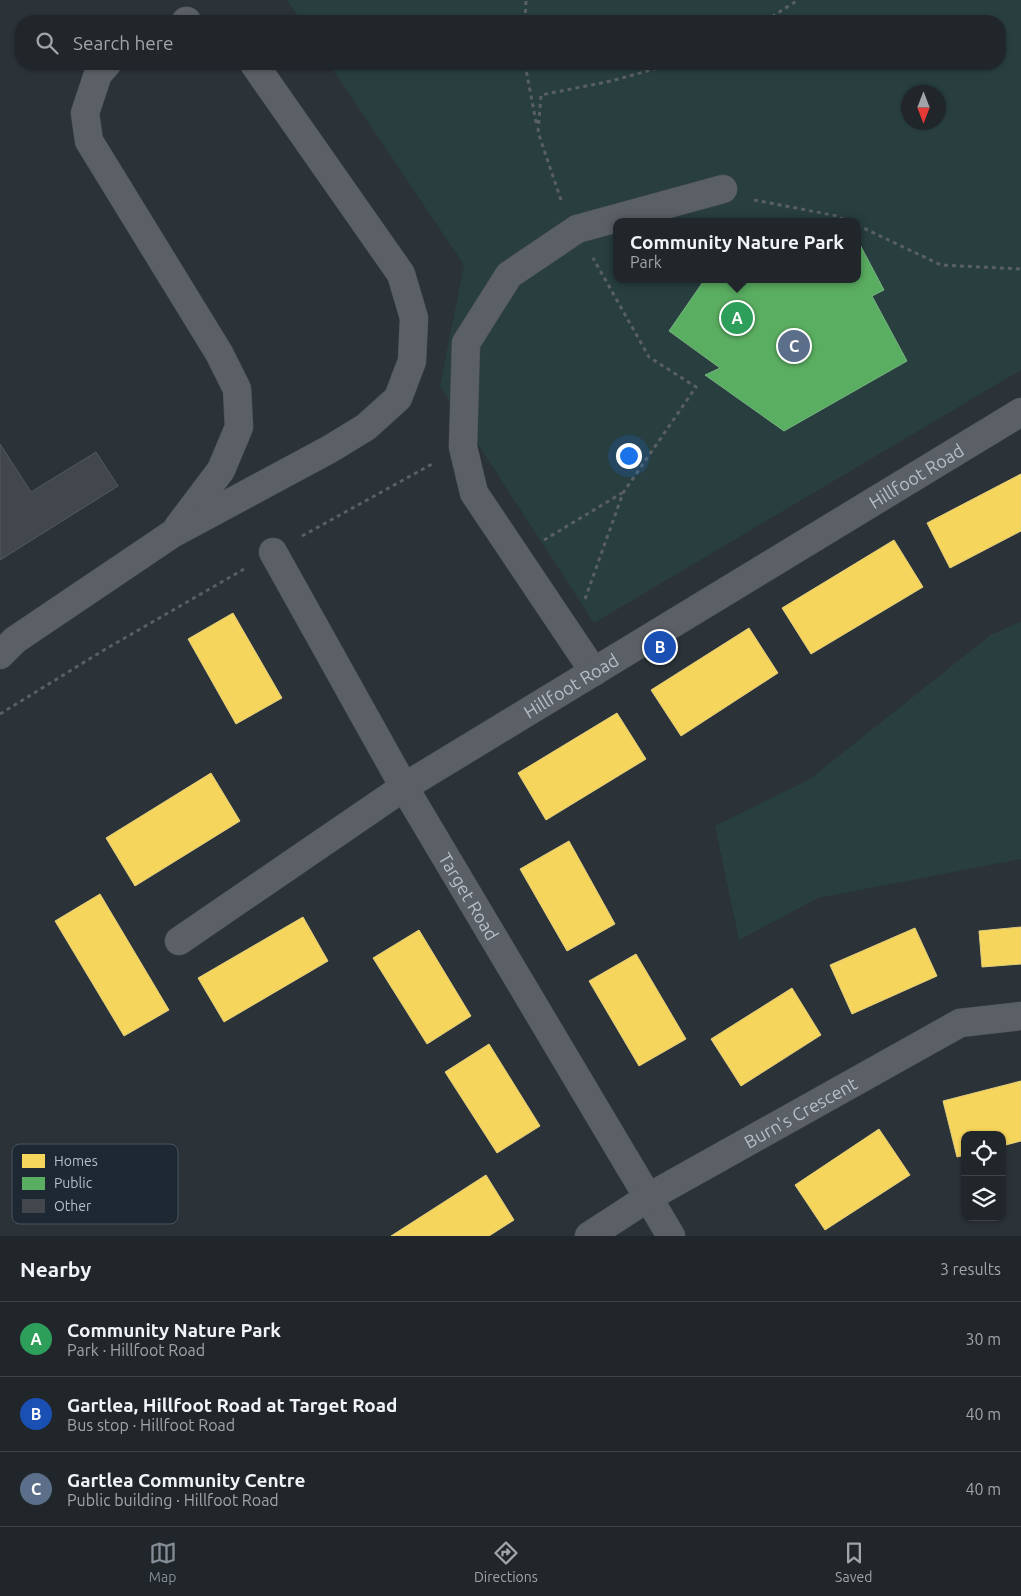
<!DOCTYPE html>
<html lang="en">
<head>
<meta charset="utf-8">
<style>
  body { margin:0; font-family:Ubuntu,sans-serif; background:#282e32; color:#f1f3f6 }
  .controls { position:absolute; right:15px; bottom:15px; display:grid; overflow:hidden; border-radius:10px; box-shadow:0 1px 4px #0004 }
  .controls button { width:45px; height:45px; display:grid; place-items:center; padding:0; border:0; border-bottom:1px solid #3d4347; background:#20262a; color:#f1f3f6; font:25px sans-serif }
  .compass { position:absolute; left:901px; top:85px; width:45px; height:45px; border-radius:50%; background:#20262a; box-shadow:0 1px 4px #0004; rotate:180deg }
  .you { position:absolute; left:628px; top:455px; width:18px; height:18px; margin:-12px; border:4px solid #fff; border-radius:50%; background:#1a73e8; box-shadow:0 0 0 8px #1a73e833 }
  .badge { display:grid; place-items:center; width:32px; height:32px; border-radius:50%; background:#858d96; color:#fff; font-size:16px; font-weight:700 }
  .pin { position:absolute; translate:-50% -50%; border:2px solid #fff; box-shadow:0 1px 5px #0006 }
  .popup { position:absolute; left:613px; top:218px; width:248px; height:65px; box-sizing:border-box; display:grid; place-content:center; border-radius:10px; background:#20262a; filter:drop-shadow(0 1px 4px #0005); font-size:16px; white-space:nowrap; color:#a2a5a8 }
  .popup b { font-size:19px; color:#f1f3f6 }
  .popup::after { content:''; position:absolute; left:50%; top:100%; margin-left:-10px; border:10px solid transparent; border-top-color:#20262a }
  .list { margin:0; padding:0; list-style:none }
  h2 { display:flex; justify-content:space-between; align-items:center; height:65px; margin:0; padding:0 20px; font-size:21px }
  h2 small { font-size:16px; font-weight:400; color:#a2a5a8 }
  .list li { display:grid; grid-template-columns:32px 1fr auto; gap:15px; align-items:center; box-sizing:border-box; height:75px; padding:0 20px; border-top:1px solid #3d4347 }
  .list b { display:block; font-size:19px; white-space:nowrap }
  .list p { margin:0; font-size:16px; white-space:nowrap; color:#a2a5a8 }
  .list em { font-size:16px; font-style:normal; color:#a2a5a8 }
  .icon { flex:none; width:28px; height:28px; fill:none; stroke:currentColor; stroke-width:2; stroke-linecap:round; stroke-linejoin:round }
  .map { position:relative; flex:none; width:1021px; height:1236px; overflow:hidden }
  .search { position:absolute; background:#20262a; box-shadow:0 1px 4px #0004; left:15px; right:15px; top:15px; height:55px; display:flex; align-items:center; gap:12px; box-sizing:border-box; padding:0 18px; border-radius:20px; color:#a2a5a8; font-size:19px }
  .sheet { height:290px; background:#20262a }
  nav { display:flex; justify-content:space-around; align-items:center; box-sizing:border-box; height:70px; border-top:1px solid #3d4347; background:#20262a; font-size:14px; color:#a2a5a8 }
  nav a { display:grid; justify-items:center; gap:2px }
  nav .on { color:#858d96 }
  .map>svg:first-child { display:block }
  .green { fill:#283e3f; fill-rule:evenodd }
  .homes { fill:#f6d55c; stroke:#e2ce7d }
  .public { fill:#5aae61; stroke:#75b380 }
  .building { fill:#42474d; stroke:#53595f }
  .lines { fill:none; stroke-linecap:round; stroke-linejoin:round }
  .minor-casing { stroke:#494e53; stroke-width:29 }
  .path { stroke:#595f63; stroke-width:3; stroke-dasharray:4 4; stroke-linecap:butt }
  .minor { stroke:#5b6066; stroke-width:28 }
  .labels { text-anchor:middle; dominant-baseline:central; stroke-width:5; stroke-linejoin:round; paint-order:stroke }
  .street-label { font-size:18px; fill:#b5bec9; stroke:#1e2833 }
  .key { fill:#1e2833; stroke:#4b5560; stroke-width:1 }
  .key-label { font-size:14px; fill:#b5bec9 }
</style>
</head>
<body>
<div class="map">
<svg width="1021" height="1236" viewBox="0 0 1021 1236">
  <rect width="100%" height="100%" fill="#2b3238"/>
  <path class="green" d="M287,0H1021V370L594,623L440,386L464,265L329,64H1000V21H301ZM908,92H938V122H908ZM617,222H857V279H617Z
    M1021,622V859L818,898L739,940L715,826L810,779L992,634Z"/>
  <path class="homes" d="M1021,474V531L950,568L927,523Z
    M894,540L923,587L811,654L782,608Z
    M233,613L282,698L236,724L188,639Z
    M749,628L778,673L681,736L651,690Z
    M617,713L646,759L546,820L518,773Z
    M211,773L240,821L135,886L106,838Z
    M569,841L615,924L567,951L520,869Z
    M100,894L169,1010L124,1036L55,921Z
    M303,917L328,961L224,1022L198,978Z
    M1021,927V964L982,967L979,931Z
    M915,928L937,976L852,1014L830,965Z
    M419,930L471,1016L427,1044L373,958Z
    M636,954L686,1039L639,1066L589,981Z
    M792,988L821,1035L741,1086L711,1039Z
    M489,1044L540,1126L497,1153L445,1072Z
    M1021,1081V1141L1002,1146V1135H965V1155L957,1157L943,1101Z
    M879,1129L910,1175L825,1230L795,1185Z
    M486,1175L514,1220L489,1236H391Z"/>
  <path class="public" d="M857,239L884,290L872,296L907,361L784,431L705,375L720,368L669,331L705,279H857Z"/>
  <path class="building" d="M0,444L31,492L96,452L118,486L0,560Z"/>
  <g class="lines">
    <defs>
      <g id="minor">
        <path d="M186,21H187"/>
        <path d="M107,64L98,74L85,113L89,141L219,353L237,389L239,427L221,470L178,527"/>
        <path id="s1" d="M273,552L404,787L671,1236"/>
        <path d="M0,655L15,640L172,534L330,449L366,427L398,398L412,361L414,318L401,274L254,64"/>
        <path d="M594,672L474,493L463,447L466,343L509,275L577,229L723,189"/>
        <path id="s2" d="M179,941L404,787L1021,412"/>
        <path id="s3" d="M589,1236L649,1197L960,1023L1021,1016"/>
      </g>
    </defs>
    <use href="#minor" class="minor-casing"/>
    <path class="path" d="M525,21L526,0
      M765,21L798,0
      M525,64L537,127
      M561,200L538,132L541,95L611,81L673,64
      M754,200L837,216L849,222
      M857,225L941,265L1021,269
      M302,536L434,463
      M544,540L622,493
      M585,599L623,493L696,387L649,357L593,258
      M0,714L104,650L244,569"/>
    <use href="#minor" class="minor"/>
  </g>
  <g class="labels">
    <g class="street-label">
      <text stroke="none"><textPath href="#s2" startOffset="872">Hillfoot Road</textPath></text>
      <text stroke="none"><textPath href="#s2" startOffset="468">Hillfoot Road</textPath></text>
      <text stroke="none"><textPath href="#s1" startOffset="396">Target Road</textPath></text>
      <text stroke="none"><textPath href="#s3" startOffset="245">Burn's Crescent</textPath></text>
    </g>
  </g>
  <rect x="12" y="1144" width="166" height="80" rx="8" class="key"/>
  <rect x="22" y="1154" width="23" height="14" fill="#f6d55c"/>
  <rect x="22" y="1177" width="23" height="13" fill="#5aae61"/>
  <rect x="22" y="1199" width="23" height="14" fill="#42474d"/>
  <g class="key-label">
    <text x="54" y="1166">Homes</text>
    <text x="54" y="1188">Public</text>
    <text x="54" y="1211">Other</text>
  </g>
</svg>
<div class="controls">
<button><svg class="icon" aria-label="locate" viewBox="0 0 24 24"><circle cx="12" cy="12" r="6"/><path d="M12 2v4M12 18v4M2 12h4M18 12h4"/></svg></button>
<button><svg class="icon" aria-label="layers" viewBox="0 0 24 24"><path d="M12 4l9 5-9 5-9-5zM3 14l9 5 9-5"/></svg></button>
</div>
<svg class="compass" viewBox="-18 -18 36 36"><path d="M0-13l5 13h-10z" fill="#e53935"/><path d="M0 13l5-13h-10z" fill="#a2a5a8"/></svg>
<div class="you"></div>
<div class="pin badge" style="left:737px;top:318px;background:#2e9e5b">A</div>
<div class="popup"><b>Community Nature Park</b>Park</div>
<div class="pin badge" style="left:660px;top:647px;background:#1a4fb4">B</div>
<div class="pin badge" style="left:794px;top:346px;background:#5c6f8a">C</div>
<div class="search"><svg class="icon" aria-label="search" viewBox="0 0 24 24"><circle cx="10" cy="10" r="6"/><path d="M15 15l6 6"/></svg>Search here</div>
</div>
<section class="sheet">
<h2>Nearby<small>3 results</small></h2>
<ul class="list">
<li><span class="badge" style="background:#2e9e5b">A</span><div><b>Community Nature Park</b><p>Park · Hillfoot Road</p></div><em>30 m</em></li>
<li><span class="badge" style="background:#1a4fb4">B</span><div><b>Gartlea, Hillfoot Road at Target Road</b><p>Bus stop · Hillfoot Road</p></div><em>40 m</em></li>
<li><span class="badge" style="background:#5c6f8a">C</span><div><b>Gartlea Community Centre</b><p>Public building · Hillfoot Road</p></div><em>40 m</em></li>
</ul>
</section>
<nav>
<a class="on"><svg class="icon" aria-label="map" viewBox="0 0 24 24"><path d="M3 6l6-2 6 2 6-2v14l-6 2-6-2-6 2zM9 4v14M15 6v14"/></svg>Map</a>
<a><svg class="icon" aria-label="directions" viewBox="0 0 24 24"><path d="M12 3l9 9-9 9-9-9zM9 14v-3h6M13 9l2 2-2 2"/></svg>Directions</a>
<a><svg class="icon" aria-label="saved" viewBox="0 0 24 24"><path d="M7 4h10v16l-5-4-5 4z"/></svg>Saved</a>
</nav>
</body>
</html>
